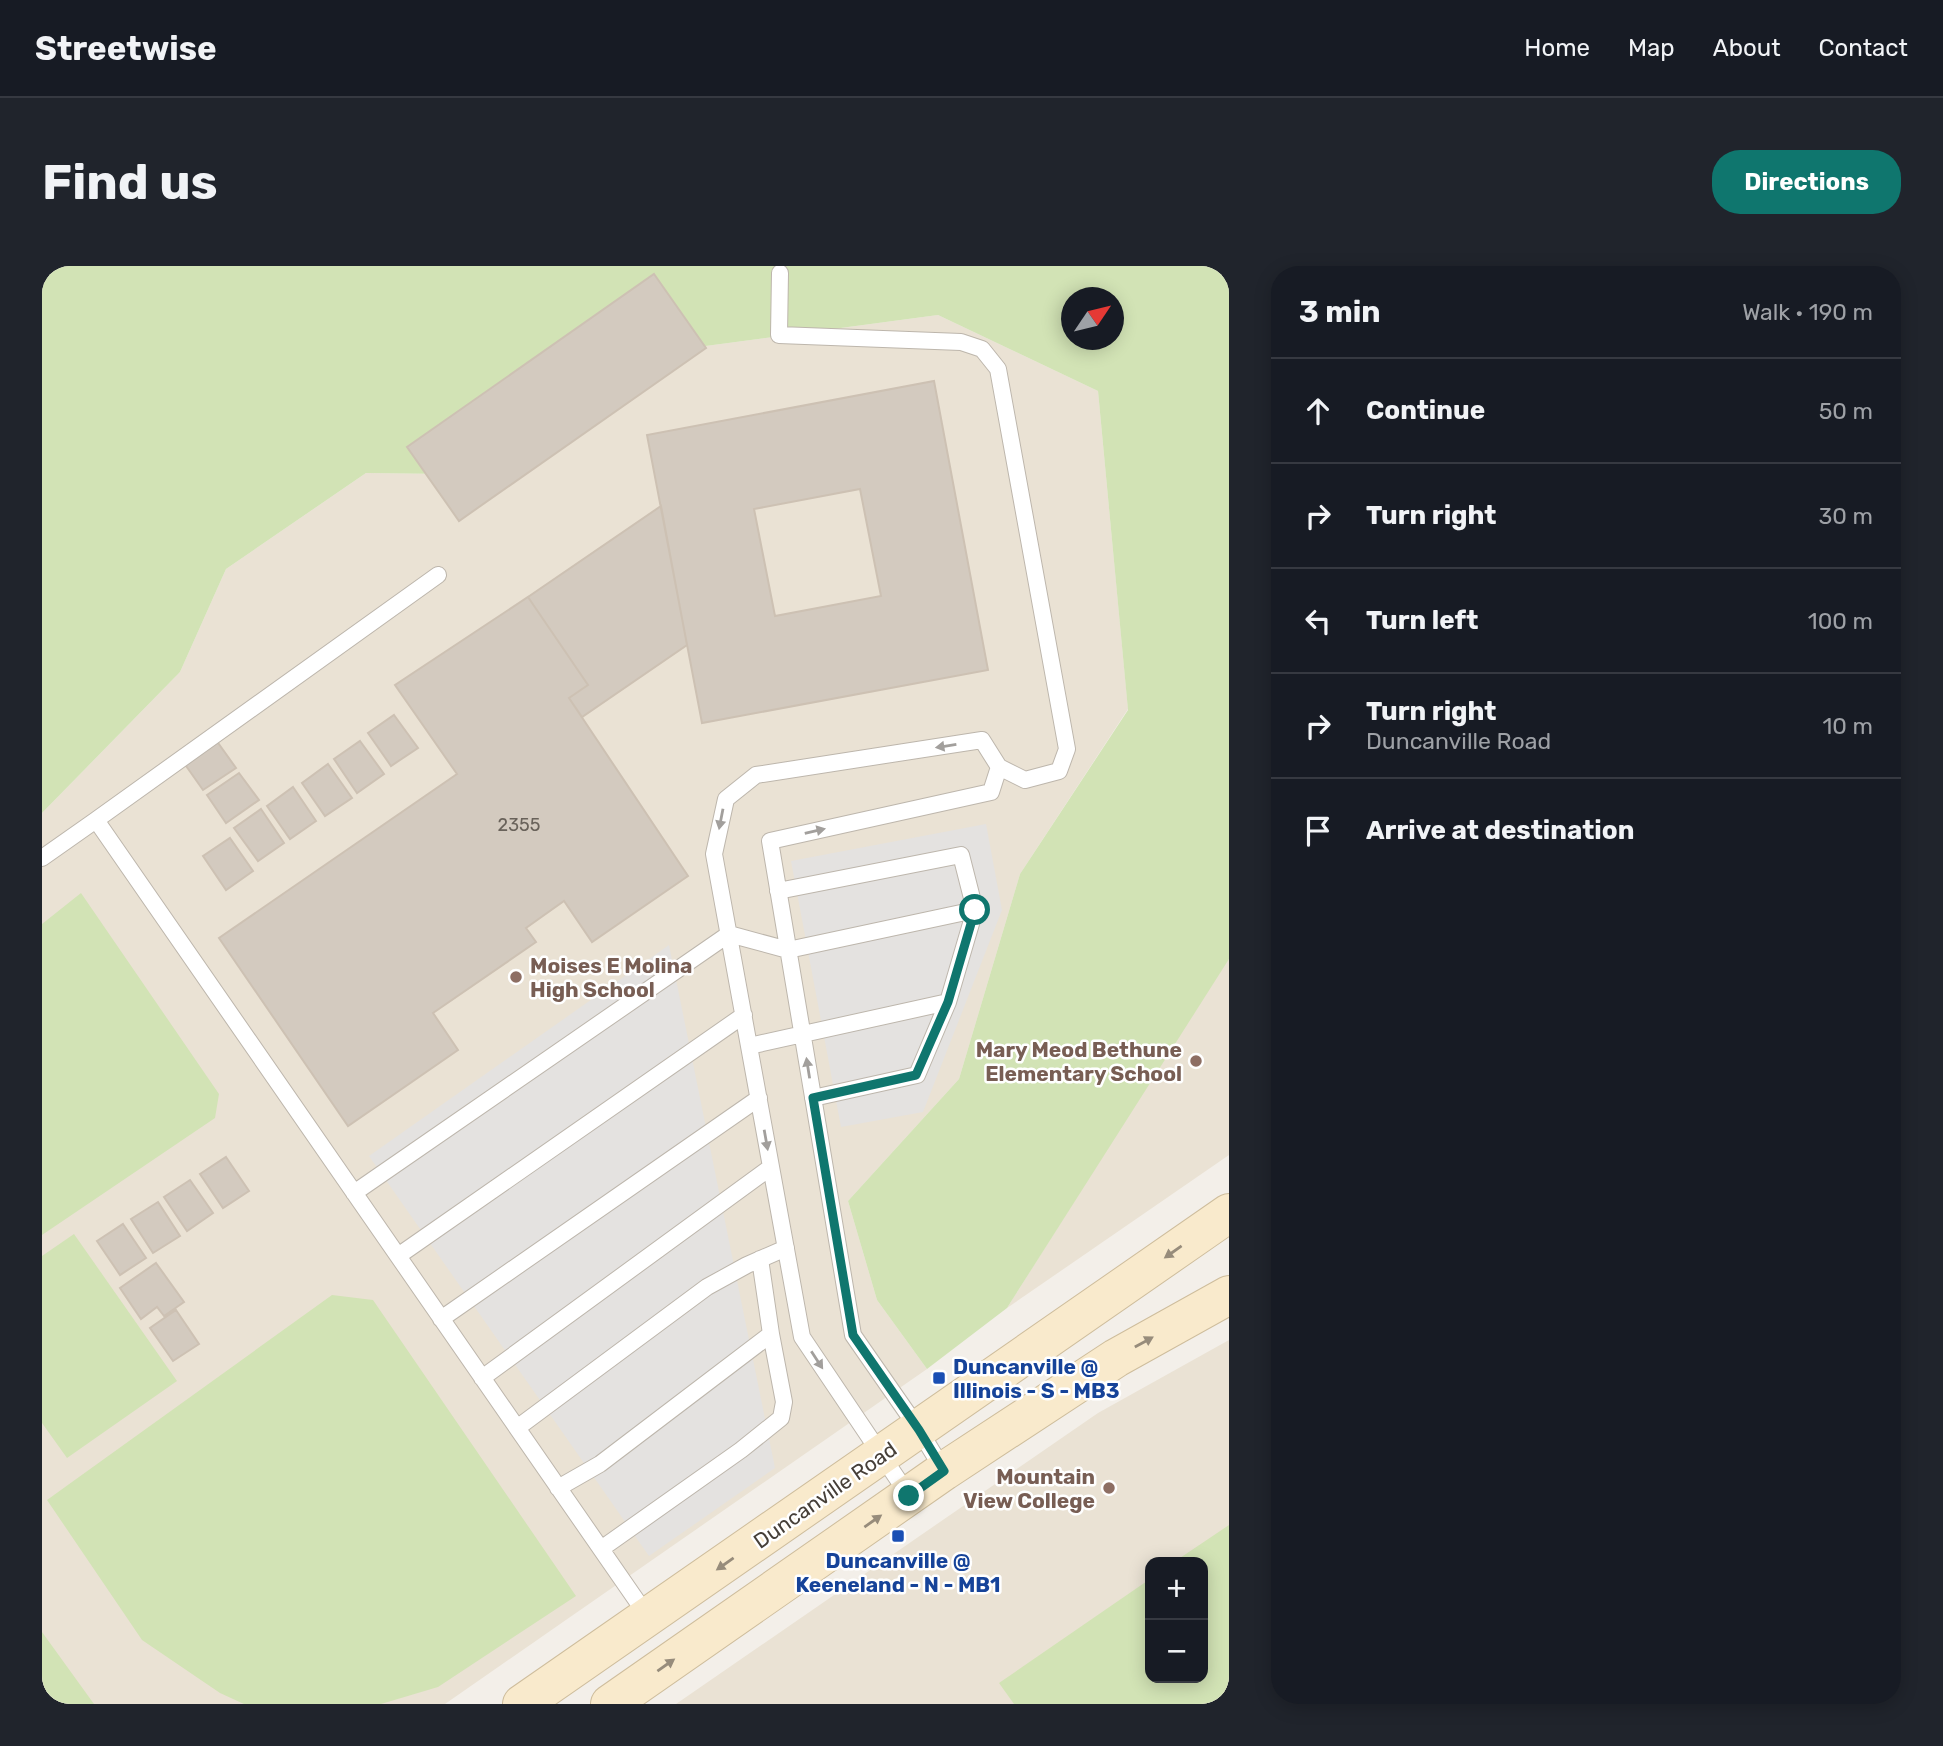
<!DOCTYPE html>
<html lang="en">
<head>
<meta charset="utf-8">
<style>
  body { margin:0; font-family:Rubik,sans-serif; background:#20242c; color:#f1f3f6 }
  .controls { position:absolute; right:21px; bottom:21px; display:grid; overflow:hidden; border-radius:14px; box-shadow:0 4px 18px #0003 }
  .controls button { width:63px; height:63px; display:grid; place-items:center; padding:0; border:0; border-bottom:2px solid #363941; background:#171b24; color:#f1f3f6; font:35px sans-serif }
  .compass { position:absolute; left:1019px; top:21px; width:63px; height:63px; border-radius:50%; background:#171b24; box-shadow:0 4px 18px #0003; rotate:55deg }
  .stop { position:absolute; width:21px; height:21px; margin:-16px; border:5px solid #0f766e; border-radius:50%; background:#fff }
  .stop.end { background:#0f766e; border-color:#fff; box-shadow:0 2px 7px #0008 }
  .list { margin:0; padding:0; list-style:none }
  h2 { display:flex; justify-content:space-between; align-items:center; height:91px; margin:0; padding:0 28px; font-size:30px }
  h2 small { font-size:23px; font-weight:400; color:#9ea1a6 }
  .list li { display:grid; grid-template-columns:46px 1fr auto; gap:21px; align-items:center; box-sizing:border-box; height:105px; padding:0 28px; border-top:2px solid #363941 }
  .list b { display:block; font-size:26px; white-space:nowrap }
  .list p { margin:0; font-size:23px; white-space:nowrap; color:#9ea1a6 }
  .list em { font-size:23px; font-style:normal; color:#9ea1a6 }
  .icon { flex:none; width:38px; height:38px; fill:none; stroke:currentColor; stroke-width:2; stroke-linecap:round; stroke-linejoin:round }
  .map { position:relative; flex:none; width:1187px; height:1438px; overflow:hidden; border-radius:28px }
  header { display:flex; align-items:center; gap:42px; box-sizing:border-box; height:98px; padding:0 35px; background:#171b24; border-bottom:2px solid #363941 }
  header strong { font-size:33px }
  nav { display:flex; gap:38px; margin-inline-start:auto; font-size:24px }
  .intro { display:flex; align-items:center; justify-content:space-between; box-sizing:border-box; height:168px; padding:0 42px }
  h1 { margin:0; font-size:49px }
  .button { padding:18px 32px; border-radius:28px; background:#0f766e; color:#fff; font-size:24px; font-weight:700 }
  main { display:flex; gap:42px; padding:0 42px }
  aside { flex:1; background:#171b24; border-radius:28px; box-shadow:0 4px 18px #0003 }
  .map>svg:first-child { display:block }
  .education { fill:#eae2d4; fill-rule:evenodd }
  .green { fill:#d2e3b5; fill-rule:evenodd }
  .parking { fill:#e4e2e0 }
  .building { fill:#d3cabf; stroke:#cdc1b3; stroke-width:2; fill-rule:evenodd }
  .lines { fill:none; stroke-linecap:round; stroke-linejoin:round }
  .service-casing { stroke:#bdb6ac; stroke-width:18 }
  .secondary-casing { stroke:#cebd9c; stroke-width:40 }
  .service { stroke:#fff; stroke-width:16 }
  .secondary { stroke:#f9eacc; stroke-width:38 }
  .oneway { fill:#a29f9c }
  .oneway2 { fill:#978c7b }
  .route { stroke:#0f766e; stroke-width:9 }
  .education-dot { fill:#8d6e63; stroke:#fff; stroke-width:2.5 }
  .transit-dot { fill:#1a4fb4; stroke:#fff; stroke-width:2.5 }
  .labels { text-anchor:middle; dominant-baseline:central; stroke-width:5; stroke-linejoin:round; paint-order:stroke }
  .number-label { font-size:18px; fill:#69625a }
  .education-label { font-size:21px; font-weight:bold; fill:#785e54; stroke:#fff; text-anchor:end }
  .transit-label { font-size:21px; font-weight:bold; fill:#164399; stroke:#fff; text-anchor:start }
  .street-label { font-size:21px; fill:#463f38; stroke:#fff }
</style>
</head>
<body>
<header>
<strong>Streetwise</strong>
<nav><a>Home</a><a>Map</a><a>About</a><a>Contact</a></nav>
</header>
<div class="intro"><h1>Find us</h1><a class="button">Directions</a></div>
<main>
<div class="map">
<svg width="1187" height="1438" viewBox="0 0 1187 1438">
  <rect width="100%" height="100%" fill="#f3efe9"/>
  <path class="education" d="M896,49L1056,125L1086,443L978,608L917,813L806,935L835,1034L885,1103L403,1438H0V547L138,406L184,303L324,207L405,208L528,98Z
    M1187,693V889L965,1042L1180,701Z
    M1187,1074V1438H634L1056,1147ZM1108,1296H1161V1412H1108Z"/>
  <path class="green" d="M0,0H1187V693L965,1042L885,1103L835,1034L806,935L917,813L978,608L1086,444L1056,125L896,49L528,98L405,208L324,207L184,303L138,406L0,547ZM1030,32H1072V74H1030Z
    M39,627L177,828L173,852L0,969V658Z
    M32,968L135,1115L25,1192L0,1157V990Z
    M290,1029L331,1034L534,1330L396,1421L339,1438H202L178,1427L100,1374L5,1234Z
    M1187,1259V1438H972L957,1417L1108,1313V1412H1161V1296H1132Z
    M0,1366L52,1438H0Z"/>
  <path class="parking" d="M944,558L960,644L881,846L799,861L749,595Z
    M627,679L733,1202L607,1290L327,890Z"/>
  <path class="building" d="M612,8L664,82L417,255L365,181Z
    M892,115L946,404L660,457L605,169ZM818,223L839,330L733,350L712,243Z
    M619,240L645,379L540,451L527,432L546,419L486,331Z
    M486,331L546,419L527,432L646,610L550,676L522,635L484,662L494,676L391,747L416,784L306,860L177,672L415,508L353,419Z
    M352,449L376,482L349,500L326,467Z
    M174,474L194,502L161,524L142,497Z
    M318,475L342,508L315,527L292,493Z
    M286,498L310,532L283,550L260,517Z
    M197,507L217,534L184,557L165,529Z
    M251,521L274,555L248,573L225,540Z
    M219,543L242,577L216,595L192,562Z
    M188,572L211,605L184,624L161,590Z
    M184,891L207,925L181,942L158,908Z
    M148,914L171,947L145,965L122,931Z
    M116,936L138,970L111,987L89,953Z
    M81,958L104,992L78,1009L55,975Z
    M114,997L142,1036L122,1050L115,1041L99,1053L78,1022Z
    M134,1044L157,1078L131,1095L108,1062Z"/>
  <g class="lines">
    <defs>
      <path id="service" d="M738,7L737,69L919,76L940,83L956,103L1025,483L1017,505L983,514L957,501L940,474L714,509L684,533L672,588L760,1071L867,1230
        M54,554L396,309
        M0,592L54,554L606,1351
        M736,625L919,589L933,644
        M707,780L906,736
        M312,927L687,668L746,684L933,644L906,736L875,809L771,832
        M356,990L702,749
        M399,1053L717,832
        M440,1112L729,901
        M475,1162L665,1021L705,999L744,982
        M902,1205L877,1164L811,1069L728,575L949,526L957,501
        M516,1222L558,1198L729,1068L718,993
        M559,1283L699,1184L739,1152L742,1136L729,1068"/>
      <path id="secondary" d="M480,1438L1187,947
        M568,1438L902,1205L1074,1092L1187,1029"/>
    </defs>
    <use href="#service" class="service-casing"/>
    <use href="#secondary" class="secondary-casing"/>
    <use href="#service" class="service"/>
    <use href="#secondary" class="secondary"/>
  </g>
  <defs><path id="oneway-solid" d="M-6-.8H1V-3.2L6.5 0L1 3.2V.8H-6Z" transform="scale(1.75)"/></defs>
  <g class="oneway">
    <use href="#oneway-solid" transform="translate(904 480) rotate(171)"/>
    <use href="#oneway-solid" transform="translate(679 553) rotate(101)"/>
    <use href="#oneway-solid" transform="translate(773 565) rotate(-13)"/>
    <use href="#oneway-solid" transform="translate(766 802) rotate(-99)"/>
    <use href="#oneway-solid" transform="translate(724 874) rotate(80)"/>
    <use href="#oneway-solid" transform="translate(775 1094) rotate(57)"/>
  </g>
  <g class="oneway2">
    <use href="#oneway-solid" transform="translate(1131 986) rotate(145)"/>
    <use href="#oneway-solid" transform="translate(1102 1076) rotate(-29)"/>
    <use href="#oneway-solid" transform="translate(831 1255) rotate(-35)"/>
    <use href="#oneway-solid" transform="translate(683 1298) rotate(145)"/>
    <use href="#oneway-solid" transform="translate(624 1399) rotate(-35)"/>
  </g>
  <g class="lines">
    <path class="route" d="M867,1230L902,1205L877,1164L811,1069L771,832L874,809L906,736L933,644"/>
  </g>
  <g class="education-dot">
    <circle cx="474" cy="711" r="7"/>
    <circle cx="1154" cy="795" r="7"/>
    <circle cx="1067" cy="1222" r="7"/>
  </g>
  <g class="transit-dot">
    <rect x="890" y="1105" width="14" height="14" rx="3.5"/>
    <rect x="849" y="1263" width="14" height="14" rx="3.5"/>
  </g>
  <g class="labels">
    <g class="number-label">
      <text x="477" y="559">2355</text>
    </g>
    <g class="education-label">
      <text x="488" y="699" text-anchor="start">Moises E Molina<tspan x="488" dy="24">High School</tspan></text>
      <text x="1140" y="783">Mary Meod Bethune<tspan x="1140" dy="24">Elementary School</tspan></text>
      <text x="1053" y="1210">Mountain<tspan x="1053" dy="24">View College</tspan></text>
    </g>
    <g class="transit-label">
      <text x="911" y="1100">Duncanville @<tspan x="911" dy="24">Illinois - S - MB3</tspan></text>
      <text x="856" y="1294" text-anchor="middle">Duncanville @<tspan x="856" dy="24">Keeneland - N - MB1</tspan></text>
    </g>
    <g class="street-label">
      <text transform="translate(783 1229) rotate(-35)">Duncanville Road</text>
    </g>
  </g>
</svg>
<div class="controls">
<button>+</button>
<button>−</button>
</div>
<svg class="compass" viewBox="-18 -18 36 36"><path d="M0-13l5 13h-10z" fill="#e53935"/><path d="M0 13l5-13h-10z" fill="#9ea1a6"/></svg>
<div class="stop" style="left:933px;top:644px"></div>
<div class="stop end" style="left:867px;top:1230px"></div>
</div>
<aside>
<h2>3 min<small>Walk · 190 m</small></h2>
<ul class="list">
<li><svg class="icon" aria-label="ahead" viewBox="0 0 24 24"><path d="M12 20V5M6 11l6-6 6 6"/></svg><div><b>Continue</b></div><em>50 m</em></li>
<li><svg class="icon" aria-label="right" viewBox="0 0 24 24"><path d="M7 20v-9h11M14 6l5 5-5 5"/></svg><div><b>Turn right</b></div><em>30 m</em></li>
<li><svg class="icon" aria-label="left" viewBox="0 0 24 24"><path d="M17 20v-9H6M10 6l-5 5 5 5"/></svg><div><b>Turn left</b></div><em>100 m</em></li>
<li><svg class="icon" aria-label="right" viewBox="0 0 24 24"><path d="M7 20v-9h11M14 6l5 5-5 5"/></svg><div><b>Turn right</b><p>Duncanville Road</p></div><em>10 m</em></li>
<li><svg class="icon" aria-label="arrive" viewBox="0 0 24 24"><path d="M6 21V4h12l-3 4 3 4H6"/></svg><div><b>Arrive at destination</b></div></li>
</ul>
</aside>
</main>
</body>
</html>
